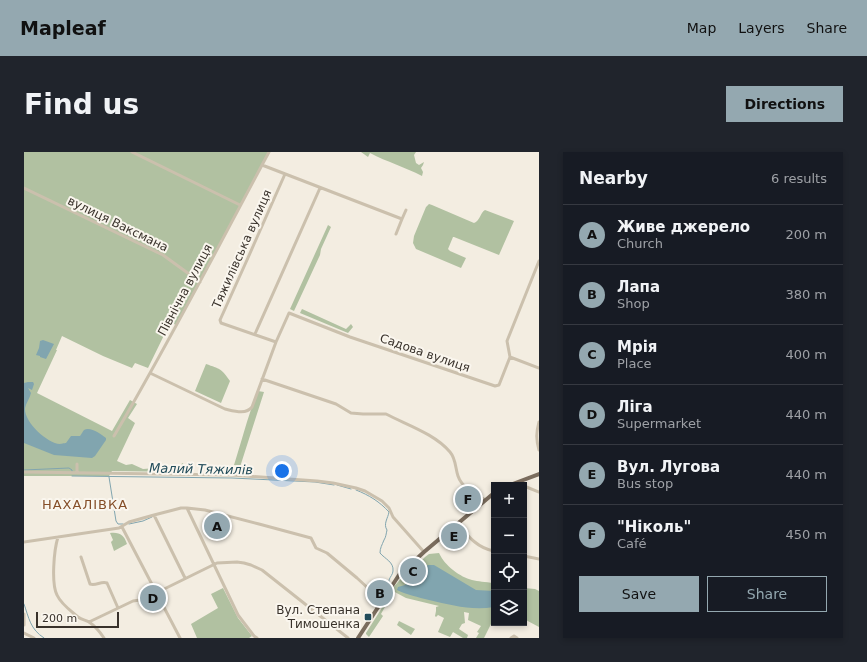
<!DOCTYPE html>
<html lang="en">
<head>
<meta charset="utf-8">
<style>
  body { margin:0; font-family:"DejaVu Sans",sans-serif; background:#20242c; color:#f1f3f6 }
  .controls { position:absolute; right:12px; bottom:12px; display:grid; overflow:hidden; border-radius:0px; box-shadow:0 2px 6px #0003 }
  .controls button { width:36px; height:36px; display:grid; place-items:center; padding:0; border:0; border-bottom:1px solid #363941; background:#171b24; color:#f1f3f6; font:20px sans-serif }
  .scale { position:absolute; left:12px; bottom:10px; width:83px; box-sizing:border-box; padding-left:4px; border:2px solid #39322b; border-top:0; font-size:11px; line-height:14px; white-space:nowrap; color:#39322b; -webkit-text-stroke:3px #faf6ee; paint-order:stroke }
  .you { position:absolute; left:258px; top:319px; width:14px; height:14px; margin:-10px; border:3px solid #fff; border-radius:50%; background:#1a73e8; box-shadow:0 0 0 6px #1a73e833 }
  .badge { display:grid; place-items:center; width:26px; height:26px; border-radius:50%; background:#94a8b0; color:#111; font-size:13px; font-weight:700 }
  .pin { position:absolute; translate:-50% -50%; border:2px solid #fff; box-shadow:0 1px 4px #0006 }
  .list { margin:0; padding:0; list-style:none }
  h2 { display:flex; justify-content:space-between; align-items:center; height:52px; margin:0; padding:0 16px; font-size:17px }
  h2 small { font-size:13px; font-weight:400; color:#9ea1a6 }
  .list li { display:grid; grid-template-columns:26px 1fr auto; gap:12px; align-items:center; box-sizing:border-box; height:60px; padding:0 16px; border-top:1px solid #363941 }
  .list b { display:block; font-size:15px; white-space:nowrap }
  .list p { margin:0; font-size:13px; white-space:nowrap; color:#9ea1a6 }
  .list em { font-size:13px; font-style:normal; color:#9ea1a6 }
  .actions { display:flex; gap:8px; padding:12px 16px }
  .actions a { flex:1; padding:9px 0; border:1px solid #94a8b0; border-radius:0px; text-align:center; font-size:14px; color:#94a8b0 }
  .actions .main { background:#94a8b0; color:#111 }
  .icon { flex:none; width:22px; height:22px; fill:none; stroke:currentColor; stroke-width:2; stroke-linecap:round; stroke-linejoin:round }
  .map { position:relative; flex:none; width:515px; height:486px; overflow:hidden; border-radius:0px }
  header { display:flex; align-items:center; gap:24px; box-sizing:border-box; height:56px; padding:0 20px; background:#94a8b0; color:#111 }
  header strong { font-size:19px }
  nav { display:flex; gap:22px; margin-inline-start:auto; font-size:14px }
  .intro { display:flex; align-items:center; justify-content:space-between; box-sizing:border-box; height:96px; padding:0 24px }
  h1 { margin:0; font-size:28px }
  .button { padding:10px 18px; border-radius:0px; background:#94a8b0; color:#111; font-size:14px; font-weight:700 }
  main { display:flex; gap:24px; padding:0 24px }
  aside { flex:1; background:#171b24; border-radius:0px; box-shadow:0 2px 6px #0003 }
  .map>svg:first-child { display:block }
  .green { fill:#b1c1a1 }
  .water { fill:#81a5af }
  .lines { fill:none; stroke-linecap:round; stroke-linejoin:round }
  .stream { stroke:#81a5af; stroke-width:1 }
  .minor { stroke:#cbc0ad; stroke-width:3 }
  .major { stroke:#7a6c5d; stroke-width:4 }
  .poi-dot { fill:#224c5a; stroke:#faf6ee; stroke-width:1.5 }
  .labels { text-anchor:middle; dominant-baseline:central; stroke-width:4; stroke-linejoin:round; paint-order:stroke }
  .street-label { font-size:12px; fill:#39322b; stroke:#faf6ee }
  .poi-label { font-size:12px; fill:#39322b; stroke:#faf6ee; text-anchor:end }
  .water-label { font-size:13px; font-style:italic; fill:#224c5a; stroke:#faf6ee }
  .neighbourhood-label { font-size:13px; letter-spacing:1px; fill:#854e28; stroke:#faf6ee }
</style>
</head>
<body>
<header>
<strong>Mapleaf</strong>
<nav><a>Map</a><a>Layers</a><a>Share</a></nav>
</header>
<div class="intro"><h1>Find us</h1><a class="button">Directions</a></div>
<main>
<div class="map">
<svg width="515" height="486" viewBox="0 0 515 486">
  <rect width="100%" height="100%" fill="#f3ede1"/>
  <path class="green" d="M0,0H245L153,173L146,171L124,216L111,211L108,216L79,204L38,184L32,198H33L13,241L88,279L106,248L113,252L104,266L111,271L93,309L102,313L108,312L119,317L147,315L149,313L157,315L158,311L161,313L157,320L88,319L85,324H0Z
    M337,0H392L390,3L392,11L395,13L400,10L399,13L397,16L399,20L398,24C381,15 363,10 346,1L344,5Z
    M405,52L408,53L450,71C456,69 456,61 461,58L490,69L475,103L430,85H429L424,97L426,99L442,106L437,116L392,97L389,91L390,84L402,55Z
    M304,73L307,75L297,97L296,103L270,159L266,157Z
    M278,157L322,177L327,172L329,175L324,181L276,161Z
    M182,212C196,217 197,216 206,229L197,251L171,239Z
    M234,239L240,240L216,315L210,313C218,288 224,263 234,239Z
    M86,381C96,380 100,383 103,392L90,399L87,390L89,388Z
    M415,401C419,409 422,412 429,418C443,429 452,429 470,431V466L460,486H452L455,481L453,480L457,474L444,468L445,461L440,460L441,471L438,472L435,477L444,483L443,486H439L429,480L426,485L414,480L420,466L414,463L412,465L411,464L412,459V455L415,454L382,446L367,438L380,423L389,417L401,405L405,402Z
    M199,436L214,466L228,484L225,486H173L167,472L194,456L187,442Z
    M500,436L511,437L515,439V475L500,467Z
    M361,451H362V453L357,462L359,464L345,485L342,482V481Z
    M375,469L391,477L387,483L373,473Z"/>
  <path class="water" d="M19,188L30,192L22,207L16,205V204L12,203L15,196L16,189Z
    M4,230H9L10,232L8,238L4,236L7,241C6,246 2,251 1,256C0,270 23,291 36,292C36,292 41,291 42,291L47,284H56C57,283 59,279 60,278C66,274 77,282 82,286V288L71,304L68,306L30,303L0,291V231Z
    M404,413H410L452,438L470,439V455C448,459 427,453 405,448C394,445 383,443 373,438L374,435L381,433Z"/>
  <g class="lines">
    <path class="stream" d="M0,318L45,316L48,318V319
      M48,324L208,326L291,330L310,333
      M85,325L92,369L94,372H99
      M313,333L327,337
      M332,338C345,343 356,350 365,360C364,366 359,372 363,378C362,382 362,385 360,388C358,393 356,396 356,401C361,407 370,410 369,419C369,422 366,425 365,428V430
      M105,372L119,369L128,365
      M0,452C5,466 6,477 20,486"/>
    <path class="minor" d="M108,0L216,53
      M238,13L378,67L382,58
      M0,36L139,103L176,130
      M372,82L378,67
      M231,182L296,36
      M252,190L197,171L196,168L223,108L261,22
      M486,205L483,189L515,109
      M126,221L201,257C210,259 222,263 228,255L252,190L265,161L326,185L471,234L475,233L486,205L515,216
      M238,227L312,252L327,261L339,262H362C383,273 411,282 426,300C432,307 431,315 434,324C438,336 451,343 462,348
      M515,270C512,281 512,287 515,298
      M90,284C145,191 194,95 245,0
      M0,320L207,323L293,329L309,331L332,336L341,339L358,349L365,356L369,365L400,400
      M53,321V312
      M500,334L515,340
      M163,356L214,463L230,484L233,486
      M130,363L161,426
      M434,372C444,384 453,396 470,399
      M98,375L156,486
      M34,385C30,398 27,431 33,443C37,452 47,459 54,465C58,468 62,468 65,470C71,474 76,480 80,486
      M0,390L95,376L105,370L130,363L157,356H163L181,358L235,372L287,386L292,396L303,401L333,426L358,449
      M500,404L515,407
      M57,405L66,432C72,434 77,429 83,431L94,456
      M0,462V473
      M65,470L109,449L116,448L132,441L193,411L213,410L220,411L227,413L238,418L324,486
      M0,481L10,486
      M487,486L490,484L493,486"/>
    <path class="major" d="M486,333L515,322
      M334,486L375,423L400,400L470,341"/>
  </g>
  <rect class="poi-dot" x="340" y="461" width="8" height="8" rx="2"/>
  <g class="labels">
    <g class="street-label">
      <text transform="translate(94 72) rotate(26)">вулиця Ваксмана</text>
      <text transform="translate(218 97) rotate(-66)">Тяжилівська вулиця</text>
      <text transform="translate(161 138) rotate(-62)">Північна вулиця</text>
      <text transform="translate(401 201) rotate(19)">Садова вулиця</text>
    </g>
    <g class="poi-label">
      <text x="336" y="458">Вул. Степана<tspan x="336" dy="14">Тимошенка</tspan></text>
    </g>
    <g class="water-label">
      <text transform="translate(177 317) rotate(1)">Малий Тяжилів</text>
    </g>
    <g class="neighbourhood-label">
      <text x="61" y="352">НАХАЛІВКА</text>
    </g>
  </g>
</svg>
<div class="controls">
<button>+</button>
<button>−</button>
<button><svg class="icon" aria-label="locate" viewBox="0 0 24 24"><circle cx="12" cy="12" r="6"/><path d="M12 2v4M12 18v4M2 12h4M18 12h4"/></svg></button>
<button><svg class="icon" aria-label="layers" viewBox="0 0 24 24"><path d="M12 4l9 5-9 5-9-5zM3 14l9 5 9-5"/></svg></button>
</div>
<div class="scale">200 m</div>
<div class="you"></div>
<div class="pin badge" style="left:193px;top:374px">A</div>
<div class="pin badge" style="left:356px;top:441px">B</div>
<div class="pin badge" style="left:389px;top:419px">C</div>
<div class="pin badge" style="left:129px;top:446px">D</div>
<div class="pin badge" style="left:430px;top:384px">E</div>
<div class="pin badge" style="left:444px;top:347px">F</div>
</div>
<aside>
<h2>Nearby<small>6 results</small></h2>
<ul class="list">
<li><span class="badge">A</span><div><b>Живе джерело</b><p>Church</p></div><em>200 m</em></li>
<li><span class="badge">B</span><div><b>Лапа</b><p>Shop</p></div><em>380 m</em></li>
<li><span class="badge">C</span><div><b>Мрія</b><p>Place</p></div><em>400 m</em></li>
<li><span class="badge">D</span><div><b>Ліга</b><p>Supermarket</p></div><em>440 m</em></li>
<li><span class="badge">E</span><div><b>Вул. Лугова</b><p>Bus stop</p></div><em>440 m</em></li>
<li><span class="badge">F</span><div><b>&quot;Ніколь&quot;</b><p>Café</p></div><em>450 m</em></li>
</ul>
<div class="actions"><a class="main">Save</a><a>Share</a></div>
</aside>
</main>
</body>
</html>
